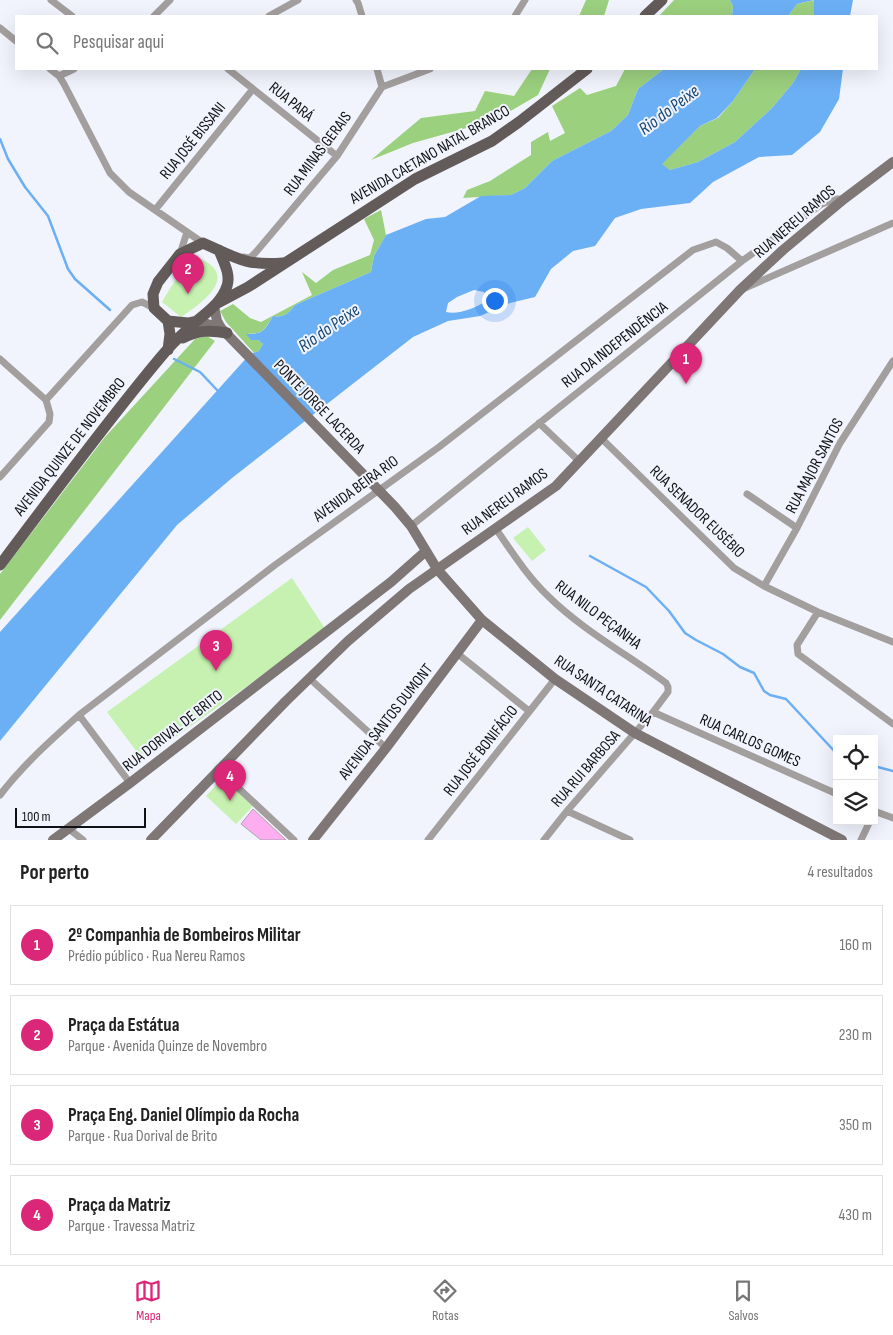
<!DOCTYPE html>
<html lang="pt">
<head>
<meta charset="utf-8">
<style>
  body { margin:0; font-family:"Sofia Sans Condensed",sans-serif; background:#f6f6f6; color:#222 }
  .controls { position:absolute; right:15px; bottom:15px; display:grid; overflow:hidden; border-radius:0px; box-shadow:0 5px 20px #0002 }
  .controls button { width:45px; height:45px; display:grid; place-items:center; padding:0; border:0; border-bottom:1px solid #e0e0e0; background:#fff; color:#222; font:25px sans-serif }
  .scale { position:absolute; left:15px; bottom:12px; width:131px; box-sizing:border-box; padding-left:5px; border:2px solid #101114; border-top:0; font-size:14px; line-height:18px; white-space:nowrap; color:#101114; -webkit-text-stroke:4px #f1f4fd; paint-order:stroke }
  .you { position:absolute; left:494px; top:300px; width:18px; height:18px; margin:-12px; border:4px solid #fff; border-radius:50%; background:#1a73e8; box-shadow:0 0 0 8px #1a73e833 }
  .badge { display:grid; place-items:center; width:32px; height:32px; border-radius:50%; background:#db2777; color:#fff; font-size:16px; font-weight:700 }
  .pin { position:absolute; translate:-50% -41px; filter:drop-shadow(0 1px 2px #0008) }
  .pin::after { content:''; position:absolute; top:26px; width:18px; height:15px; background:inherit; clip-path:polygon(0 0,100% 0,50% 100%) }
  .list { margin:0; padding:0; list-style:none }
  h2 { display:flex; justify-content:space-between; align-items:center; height:65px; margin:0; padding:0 20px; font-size:21px }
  h2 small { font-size:16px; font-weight:400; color:#767676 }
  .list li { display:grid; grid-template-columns:32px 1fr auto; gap:15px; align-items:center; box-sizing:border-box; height:80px; margin:0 10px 10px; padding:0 10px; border:1px solid #e0e0e0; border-radius:0px }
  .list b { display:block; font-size:19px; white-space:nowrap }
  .list p { margin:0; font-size:16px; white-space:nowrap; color:#767676 }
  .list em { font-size:16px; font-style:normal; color:#767676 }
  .icon { flex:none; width:28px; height:28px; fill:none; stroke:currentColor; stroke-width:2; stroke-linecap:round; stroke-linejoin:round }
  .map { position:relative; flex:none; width:893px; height:840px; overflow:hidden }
  .search { position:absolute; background:#fff; box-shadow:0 5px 20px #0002; left:15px; right:15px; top:15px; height:55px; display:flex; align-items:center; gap:12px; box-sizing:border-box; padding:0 18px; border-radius:0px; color:#767676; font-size:19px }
  .sheet { height:425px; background:#fff }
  nav { display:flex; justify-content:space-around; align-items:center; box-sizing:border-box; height:70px; border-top:1px solid #e0e0e0; background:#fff; font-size:14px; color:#767676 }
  nav a { display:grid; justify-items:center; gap:2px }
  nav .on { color:#db2777 }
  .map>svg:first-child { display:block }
  .green { fill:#c6f1b1 }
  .forest { fill:#9bd07e }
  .water { fill:#6baff5; fill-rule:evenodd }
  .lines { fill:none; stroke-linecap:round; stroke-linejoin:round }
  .stream { stroke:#6baff5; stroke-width:2.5 }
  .building { fill:#fcaef0; stroke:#aba3a9 }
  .street { stroke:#a49f9f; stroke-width:7 }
  .secondary { stroke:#7e7776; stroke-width:10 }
  .primary { stroke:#635b59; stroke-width:11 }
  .labels { text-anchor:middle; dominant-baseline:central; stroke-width:4; stroke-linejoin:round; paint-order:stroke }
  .street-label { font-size:16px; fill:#101114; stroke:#f1f4fd }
  .water-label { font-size:18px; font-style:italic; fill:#164673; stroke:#f1f4fd }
</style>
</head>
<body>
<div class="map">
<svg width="893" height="840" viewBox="0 0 893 840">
  <rect width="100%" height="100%" fill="#f1f4fd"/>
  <path class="green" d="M201,259C240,277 200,304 181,317L162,302C172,285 182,267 201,259Z
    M528,527L546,550L532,561L513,538Z
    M292,578L326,630L143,760L107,712Z
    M223,778L253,806L236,824L206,796Z"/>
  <path class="forest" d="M586,0H609L604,16H579Z
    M674,0H730L733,6L732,16H659Z
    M815,0L814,16H788L797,4Z
    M532,69H550L538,95L495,120L413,143L371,160L421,118L475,111L485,91L514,96Z
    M625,69H664L638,89L628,115L611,131L552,161L525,188L511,195L463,198L467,190L490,181L531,155V142L548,132L550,141L565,133L552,106L580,88L587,95L616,86Z
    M755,69H801L793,83L772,108L735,142L698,162L670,170L661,164L700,126L718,118L733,101Z
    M381,210L386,235L374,256L371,272L295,305C289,313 284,318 273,316C264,330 264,334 247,334L251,340H258L263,344L259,351L254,353L226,322L220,311L233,304L250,318L261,322L312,295L302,272L316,283L333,270L370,255L374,240L364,219Z
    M207,336L215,341L0,620V574L105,437L195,339Z"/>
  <path class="water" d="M730,0H853L850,16H814V0L797,4L788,16H732L733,6Z
    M664,69H755L733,101L717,118L700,126L662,164L670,170L698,162L735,142L772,108L793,83L801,69H843L839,99L820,132L792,155L759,157L713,182L690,203L641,209L615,218L595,246L573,251L551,269L535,297L510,303L480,316L448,321L413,337L232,478L177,525L0,741V632L250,354L259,351L263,344L258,340H251L246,334C264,334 264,331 273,316C284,318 289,313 295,305L371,272L374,256L386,235L426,219L445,217L481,196L511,195L525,188L552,161L611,131L628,115L638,89ZM474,290L484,292L486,301C476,308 458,315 446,312L448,303L457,297Z"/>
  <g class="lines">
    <path class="stream" d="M0,139L8,159L25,187L48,216L68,269L75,279L110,310
      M174,359L200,372L218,391
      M590,556L646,587L669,611L685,633L696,640L723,654L740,667L754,673L764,691L770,695L786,699L837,754
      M874,766L893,771"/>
  </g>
  <path class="building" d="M253,809L286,840H261L241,824Z"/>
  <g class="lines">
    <path class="street" d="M51,0L72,16
      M356,0L358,3L362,16
      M154,16L170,0
      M269,16L298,0
      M515,16L525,0
      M0,28L16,41
      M50,69L59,76L64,84L110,173L129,192L203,243
      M228,69L337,156
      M377,69L382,87
      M59,76L74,69
      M155,210L253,89
      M180,254L187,232
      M243,257L250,258L256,252L337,156L382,87L430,69
      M745,288L893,223
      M0,359L46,400
      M46,400L132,305L142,302L154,308
      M539,423L579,461
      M601,438L734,568L764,586L818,612L893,642
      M0,477L49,422L50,414L46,400
      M747,494L797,528
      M411,526L742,261L822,204L836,199H844
      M496,529C512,552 527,576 548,596C581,629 628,655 666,683L668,687V692L653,712L567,811L544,840
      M764,586L797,528L840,443L893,361
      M818,612L797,645L798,654L893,724
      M458,654L529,711
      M309,678L386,748
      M653,712L837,794
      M79,715L130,783
      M218,769L294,840
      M0,795C23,765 51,740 79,715L275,565L439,447L693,250L716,242L727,248L742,261
      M567,811L630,840
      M874,811L893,818
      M69,829L83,840
      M428,840L555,679
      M861,840L870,821"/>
    <path class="secondary" d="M214,306L217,321L221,328L395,507L411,526L437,569L482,620L555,679L635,733L842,840
      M197,321L221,328
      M53,840L130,783L391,582L426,551
      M151,840L286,701L348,641L409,589L556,486L740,290L783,250L844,199L893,162
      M313,840L386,748L482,620"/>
    <path class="primary" d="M645,16L662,0
      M216,304L248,287L415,179L492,141L519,122L587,69
      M197,321L188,323L168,321L154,308L153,294L158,282L180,254L203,243C236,258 246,266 283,263
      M183,338C198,330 211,330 227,333
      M168,350L170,334L168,321
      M0,565C53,495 104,425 160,358C169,347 179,337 189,328C202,315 221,305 227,286C231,274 223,261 219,250"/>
  </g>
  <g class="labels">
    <g class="street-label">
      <text transform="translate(291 102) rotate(39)">RUA PARÁ</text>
      <text transform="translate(193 141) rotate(-51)">RUA JOSÉ BISSANI</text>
      <text transform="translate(318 154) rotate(-53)">RUA MINAS GERAIS</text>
      <text transform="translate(430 155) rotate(-30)">AVENIDA CAETANO NATAL BRANCO</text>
      <text transform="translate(795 222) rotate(-41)">RUA NEREU RAMOS</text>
      <text transform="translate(615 345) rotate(-38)">RUA DA INDEPENDÊNCIA</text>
      <text transform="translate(319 407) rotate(46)">PONTE JORGE LACERDA</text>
      <text transform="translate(70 447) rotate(-52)">AVENIDA QUINZE DE NOVEMBRO</text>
      <text transform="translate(815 466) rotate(-62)">RUA MAJOR SANTOS</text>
      <text transform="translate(356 489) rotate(-36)">AVENIDA BEIRA RIO</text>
      <text transform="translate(505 502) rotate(-36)">RUA NEREU RAMOS</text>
      <text transform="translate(697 512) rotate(44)">RUA SENADOR EUSÉBIO</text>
      <text transform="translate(598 615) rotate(37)">RUA NILO PEÇANHA</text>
      <text transform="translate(603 691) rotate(34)">RUA SANTA CATARINA</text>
      <text transform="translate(386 722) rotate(-52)">AVENIDA SANTOS DUMONT</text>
      <text transform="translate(173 731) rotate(-38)">RUA DORIVAL DE BRITO</text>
      <text transform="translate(750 741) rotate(24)">RUA CARLOS GOMES</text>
      <text transform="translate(481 751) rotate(-52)">RUA JOSÉ BONIFÁCIO</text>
      <text transform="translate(586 769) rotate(-49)">RUA RUI BARBOSA</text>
    </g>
    <g class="water-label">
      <text transform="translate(669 110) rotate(-37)">Rio do Peixe</text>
      <text transform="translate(329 328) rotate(-35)">Rio do Peixe</text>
    </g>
  </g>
</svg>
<div class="controls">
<button><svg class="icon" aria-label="locate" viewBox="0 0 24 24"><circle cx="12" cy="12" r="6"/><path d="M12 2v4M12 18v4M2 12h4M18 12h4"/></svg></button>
<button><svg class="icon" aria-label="layers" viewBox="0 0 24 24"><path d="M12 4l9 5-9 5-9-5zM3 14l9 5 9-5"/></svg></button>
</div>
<div class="scale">100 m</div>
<div class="you"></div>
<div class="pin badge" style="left:686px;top:384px">1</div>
<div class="pin badge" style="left:188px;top:294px">2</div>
<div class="pin badge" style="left:216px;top:671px">3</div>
<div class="pin badge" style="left:230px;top:801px">4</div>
<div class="search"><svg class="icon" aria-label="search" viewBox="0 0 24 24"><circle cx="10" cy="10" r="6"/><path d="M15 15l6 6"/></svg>Pesquisar aqui</div>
</div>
<section class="sheet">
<h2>Por perto<small>4 resultados</small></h2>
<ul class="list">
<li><span class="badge">1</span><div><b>2º Companhia de Bombeiros Militar</b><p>Prédio público · Rua Nereu Ramos</p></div><em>160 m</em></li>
<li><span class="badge">2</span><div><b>Praça da Estátua</b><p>Parque · Avenida Quinze de Novembro</p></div><em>230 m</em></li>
<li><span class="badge">3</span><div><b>Praça Eng. Daniel Olímpio da Rocha</b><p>Parque · Rua Dorival de Brito</p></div><em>350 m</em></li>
<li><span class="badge">4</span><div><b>Praça da Matriz</b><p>Parque · Travessa Matriz</p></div><em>430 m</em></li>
</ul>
</section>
<nav>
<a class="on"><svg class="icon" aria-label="map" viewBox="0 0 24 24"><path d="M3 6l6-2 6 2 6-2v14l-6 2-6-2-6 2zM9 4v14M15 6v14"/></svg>Mapa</a>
<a><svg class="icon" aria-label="directions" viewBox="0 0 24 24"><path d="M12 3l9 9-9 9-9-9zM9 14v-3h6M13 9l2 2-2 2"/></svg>Rotas</a>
<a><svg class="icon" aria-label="saved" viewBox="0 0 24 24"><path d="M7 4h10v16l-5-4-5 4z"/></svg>Salvos</a>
</nav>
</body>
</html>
